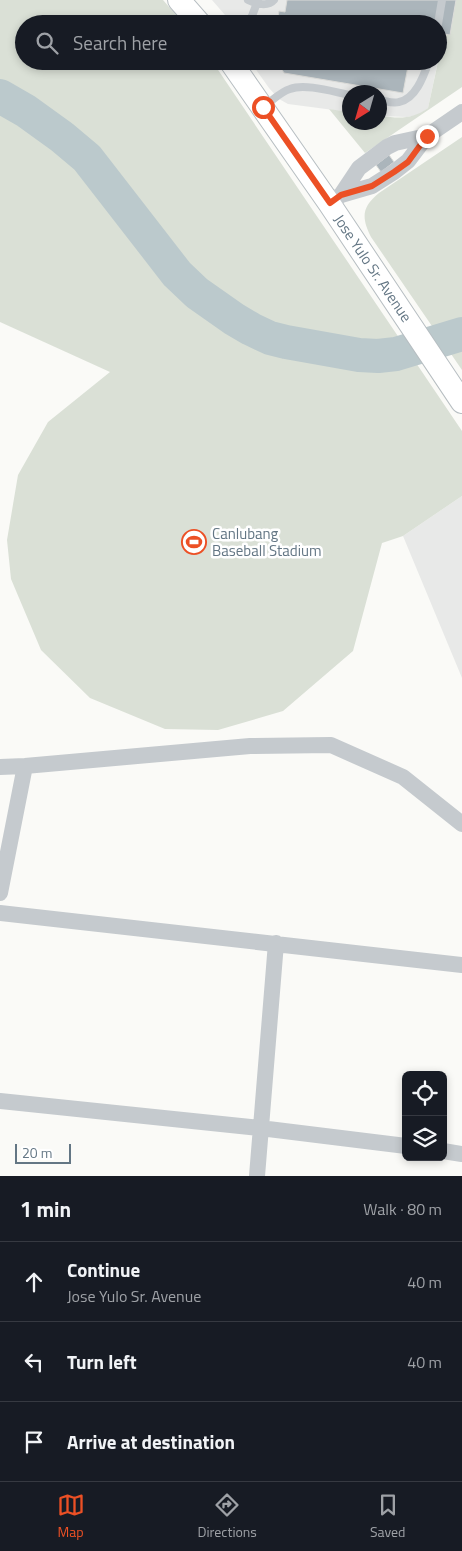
<!DOCTYPE html>
<html lang="en">
<head>
<meta charset="utf-8">
<style>
  body { margin:0; font-family:"Titillium Web",sans-serif; background:#20242c; color:#f1f3f6 }
  .controls { position:absolute; right:15px; bottom:15px; display:grid; overflow:hidden; border-radius:8px; box-shadow:0 2px 8px #0003 }
  .controls button { width:45px; height:45px; display:grid; place-items:center; padding:0; border:0; border-bottom:1px solid #363941; background:#171b24; color:#f1f3f6; font:25px sans-serif }
  .compass { position:absolute; left:342px; top:85px; width:45px; height:45px; border-radius:50%; background:#171b24; box-shadow:0 2px 8px #0003; rotate:217deg }
  .scale { position:absolute; left:15px; bottom:12px; width:56px; box-sizing:border-box; padding-left:5px; border:2px solid #637684; border-top:0; font-size:14px; line-height:18px; white-space:nowrap; color:#637684; -webkit-text-stroke:4px #fff; paint-order:stroke }
  .stop { position:absolute; width:15px; height:15px; margin:-11px; border:4px solid #ec5025; border-radius:50%; background:#fff }
  .stop.end { background:#ec5025; border-color:#fff; box-shadow:0 1px 5px #0008 }
  .list { margin:0; padding:0; list-style:none }
  h2 { display:flex; justify-content:space-between; align-items:center; height:65px; margin:0; padding:0 20px; font-size:21px }
  h2 small { font-size:16px; font-weight:400; color:#9ea1a6 }
  .list li { display:grid; grid-template-columns:32px 1fr auto; gap:15px; align-items:center; box-sizing:border-box; height:80px; padding:0 20px; border-top:1px solid #363941 }
  .list b { display:block; font-size:19px; white-space:nowrap }
  .list p { margin:0; font-size:16px; white-space:nowrap; color:#9ea1a6 }
  .list em { font-size:16px; font-style:normal; color:#9ea1a6 }
  .icon { flex:none; width:28px; height:28px; fill:none; stroke:currentColor; stroke-width:2; stroke-linecap:round; stroke-linejoin:round }
  .map { position:relative; flex:none; width:462px; height:1176px; overflow:hidden }
  .search { position:absolute; background:#171b24; box-shadow:0 2px 8px #0003; left:15px; right:15px; top:15px; height:55px; display:flex; align-items:center; gap:12px; box-sizing:border-box; padding:0 18px; border-radius:28px; color:#9ea1a6; font-size:19px }
  .sheet { height:305px; background:#171b24 }
  nav { display:flex; justify-content:space-around; align-items:center; box-sizing:border-box; height:70px; border-top:1px solid #363941; background:#171b24; font-size:14px; color:#9ea1a6 }
  nav a { display:grid; justify-items:center; gap:2px }
  nav .on { color:#ec5025 }
  .map>svg:first-child { display:block }
  .built { fill:#e8e9e8 }
  .green { fill:#dae0d6 }
  .lines { fill:none; stroke-linecap:round; stroke-linejoin:round }
  .river { stroke:#bbc9cc; stroke-width:34 }
  .building { fill:#abb5bb; stroke:#dcdcd9 }
  .secondary-casing { stroke:#b7bec2; stroke-width:24 }
  .lane { stroke:#c5cace; stroke-width:8 }
  .street { stroke:#c5cace; stroke-width:16 }
  .secondary { stroke:#fff; stroke-width:22 }
  .route { stroke:#ec5025; stroke-width:6 }
  .labels { text-anchor:middle; dominant-baseline:central; stroke-width:5; stroke-linejoin:round; paint-order:stroke }
  .street-label { font-size:15px; fill:#637684; stroke:#fff }
  .poi-label { font-size:15px; fill:#637684; stroke:#fff; text-anchor:start }
</style>
</head>
<body>
<div class="map">
<svg width="462" height="1176" viewBox="0 0 462 1176">
  <rect width="100%" height="100%" fill="#fafaf7"/>
  <path class="built" d="M212,0H456L450,35L444,34L438,60V24H230L225,15Z
    M250,61H438L428,108L418,115L407,117L380,116V92H350L349,112L288,104L279,99L269,88Z
    M462,496V678L403,536Z"/>
  <path class="green" d="M0,0H163L184,24H24V61H212L462,431V496L403,536L382,543L353,651L283,711L218,730L165,729L90,698L41,650L11,579L7,540L18,475L48,422L110,372L0,322Z
    M456,0H462V87L365,153L329,109L349,112L350,122H380V116C399,118 411,120 428,108L444,34L450,35Z
    M462,137V370L371,237C361,217 362,207 379,193Z"/>
  <g class="lines">
    <path class="river" d="M0,96L26,111L62,137L87,158L177,274L197,293L234,319L251,329L270,338L286,342L359,355L378,356L396,354L462,334"/>
  </g>
  <path class="building" d="M287,0H456L450,35L438,33V24H277L279,11L285,12Z
    M277,61H409L403,93L284,73Z
    M389,155L394,162L381,172L376,165Z"/>
  <g class="lines">
    <defs>
      <path id="secondary" d="M179,0L200,24
        M230,61L329,203L462,402"/>
    </defs>
    <use href="#secondary" class="secondary-casing"/>
    <path class="lane" d="M248,0C256,4 268,7 274,0
      M246,24L252,16L258,0
      M438,24L442,0
      M380,100C386,101 393,104 399,102C416,99 424,75 429,61
      M263,107C272,101 280,92 290,89C305,83 334,92 350,95"/>
    <path class="street" d="M341,195L359,168L387,147L395,143L427,136
      M329,203L341,195L372,186L394,172L408,161L427,136L462,112
      M0,767L25,766L250,746L331,745L403,777L462,824
      M0,893L25,766
      M0,913L462,965
      M0,1101L260,1128L406,1146
      M443,1151L462,1154
      M257,1176L276,943"/>
    <use href="#secondary" class="secondary"/>
  </g>
  <g class="lines">
    <path class="route" d="M263,107L330,203L341,195L372,186L394,172L408,162L427,136"/>
  </g>
  <defs>
    <symbol id="stadium-ring" viewBox="-11 -11 22 22"><circle r="9.5" fill="#fff" stroke="#ec5025" stroke-width="1.5"/><path d="M0-5a6.5 5 0 1 0 0 10a6.5 5 0 1 0 0-10ZM-3.5-1.8h7v3.6h-7Z" fill="#ec5025"/></symbol>
  </defs>
  <g fill-rule="evenodd">
    <use href="#stadium-ring" x="180" y="528" width="28" height="28"/>
  </g>
  <g class="labels">
    <g class="street-label">
      <text transform="translate(373 268) rotate(56)">Jose Yulo Sr. Avenue</text>
    </g>
    <g class="poi-label">
      <text x="212" y="533">Canlubang<tspan x="212" dy="17">Baseball Stadium</tspan></text>
    </g>
  </g>
</svg>
<div class="controls">
<button><svg class="icon" aria-label="locate" viewBox="0 0 24 24"><circle cx="12" cy="12" r="6"/><path d="M12 2v4M12 18v4M2 12h4M18 12h4"/></svg></button>
<button><svg class="icon" aria-label="layers" viewBox="0 0 24 24"><path d="M12 4l9 5-9 5-9-5zM3 14l9 5 9-5"/></svg></button>
</div>
<svg class="compass" viewBox="-18 -18 36 36"><path d="M0-13l5 13h-10z" fill="#e53935"/><path d="M0 13l5-13h-10z" fill="#9ea1a6"/></svg>
<div class="scale">20 m</div>
<div class="stop" style="left:263px;top:107px"></div>
<div class="stop end" style="left:427px;top:136px"></div>
<div class="search"><svg class="icon" aria-label="search" viewBox="0 0 24 24"><circle cx="10" cy="10" r="6"/><path d="M15 15l6 6"/></svg>Search here</div>
</div>
<section class="sheet">
<h2>1 min<small>Walk · 80 m</small></h2>
<ul class="list">
<li><svg class="icon" aria-label="ahead" viewBox="0 0 24 24"><path d="M12 20V5M6 11l6-6 6 6"/></svg><div><b>Continue</b><p>Jose Yulo Sr. Avenue</p></div><em>40 m</em></li>
<li><svg class="icon" aria-label="left" viewBox="0 0 24 24"><path d="M17 20v-9H6M10 6l-5 5 5 5"/></svg><div><b>Turn left</b></div><em>40 m</em></li>
<li><svg class="icon" aria-label="arrive" viewBox="0 0 24 24"><path d="M6 21V4h12l-3 4 3 4H6"/></svg><div><b>Arrive at destination</b></div></li>
</ul>
</section>
<nav>
<a class="on"><svg class="icon" aria-label="map" viewBox="0 0 24 24"><path d="M3 6l6-2 6 2 6-2v14l-6 2-6-2-6 2zM9 4v14M15 6v14"/></svg>Map</a>
<a><svg class="icon" aria-label="directions" viewBox="0 0 24 24"><path d="M12 3l9 9-9 9-9-9zM9 14v-3h6M13 9l2 2-2 2"/></svg>Directions</a>
<a><svg class="icon" aria-label="saved" viewBox="0 0 24 24"><path d="M7 4h10v16l-5-4-5 4z"/></svg>Saved</a>
</nav>
</body>
</html>
